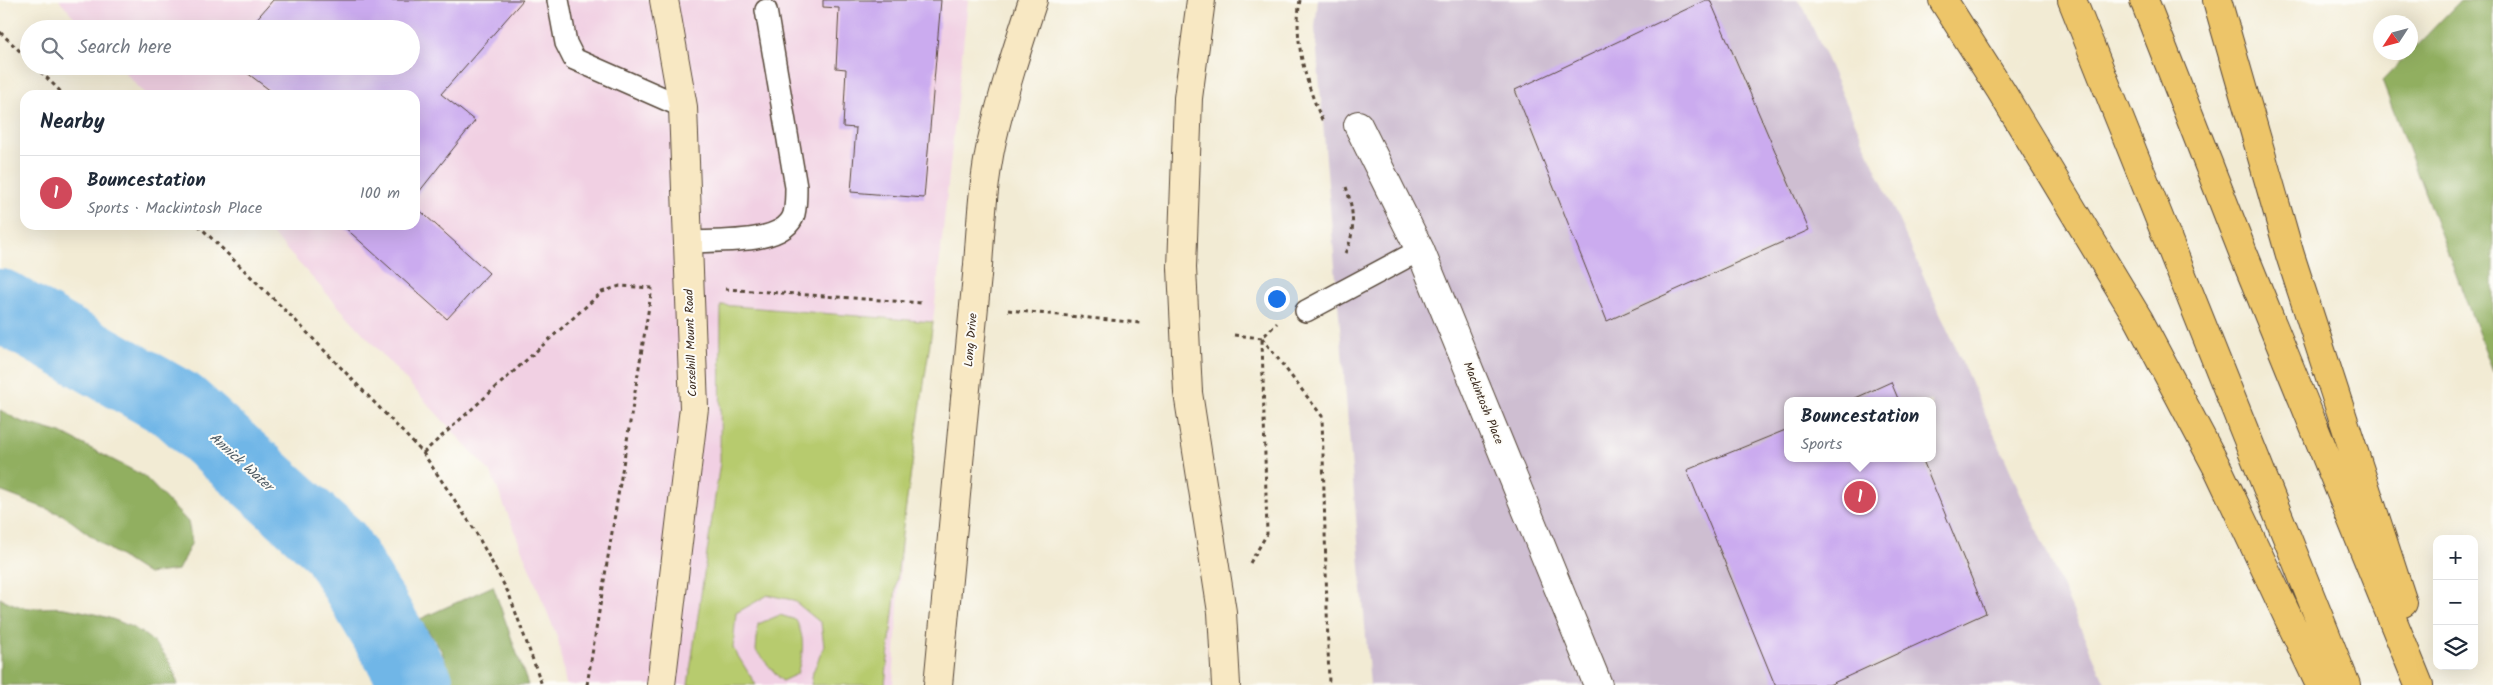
<!DOCTYPE html>
<html lang="en">
<head>
<meta charset="utf-8">
<style>
  body { margin:0; font-family:Kalam,sans-serif; background:#f6f6f7; color:#1f2937 }
  .controls { position:absolute; right:15px; bottom:15px; display:grid; overflow:hidden; border-radius:10px; box-shadow:0 5px 20px #0002 }
  .controls button { width:45px; height:45px; display:grid; place-items:center; padding:0; border:0; border-bottom:1px solid #e0e1e3; background:#fff; color:#1f2937; font:25px sans-serif }
  .compass { position:absolute; left:2373px; top:15px; width:45px; height:45px; border-radius:50%; background:#fff; box-shadow:0 5px 20px #0002; rotate:234deg }
  .you { position:absolute; left:1276px; top:298px; width:18px; height:18px; margin:-12px; border:4px solid #fff; border-radius:50%; background:#1a73e8; box-shadow:0 0 0 8px #1a73e833 }
  .badge { display:grid; place-items:center; width:32px; height:32px; border-radius:50%; background:#d1495b; color:#fff; font-size:16px; font-weight:700 }
  .pin { position:absolute; translate:-50% -50%; border:2px solid #fff; box-shadow:0 1px 5px #0006 }
  .popup { position:absolute; left:1784px; top:397px; width:152px; height:65px; box-sizing:border-box; display:grid; place-content:center; border-radius:10px; background:#fff; filter:drop-shadow(0 1px 4px #0005); font-size:16px; white-space:nowrap; color:#747a83 }
  .popup b { font-size:19px; color:#1f2937 }
  .popup::after { content:''; position:absolute; left:50%; top:100%; margin-left:-10px; border:10px solid transparent; border-top-color:#fff }
  .list { margin:0; padding:0; list-style:none }
  h2 { display:flex; justify-content:space-between; align-items:center; height:65px; margin:0; padding:0 20px; font-size:21px }
  h2 small { font-size:16px; font-weight:400; color:#747a83 }
  .list li { display:grid; grid-template-columns:32px 1fr auto; gap:15px; align-items:center; box-sizing:border-box; height:75px; padding:0 20px; border-top:1px solid #e0e1e3 }
  .list b { display:block; font-size:19px; white-space:nowrap }
  .list p { margin:0; font-size:16px; white-space:nowrap; color:#747a83 }
  .list em { font-size:16px; font-style:normal; color:#747a83 }
  .icon { flex:none; width:28px; height:28px; fill:none; stroke:currentColor; stroke-width:2; stroke-linecap:round; stroke-linejoin:round }
  .map { position:relative; flex:none; width:2493px; height:685px; overflow:hidden }
  .search { position:absolute; background:#fff; box-shadow:0 5px 20px #0002; left:20px; top:20px; width:400px; height:55px; display:flex; align-items:center; gap:12px; box-sizing:border-box; padding:0 18px; border-radius:28px; color:#747a83; font-size:19px }
  .panel { position:absolute; background:#fff; box-shadow:0 5px 20px #0002; left:20px; top:90px; width:400px; height:140px; border-radius:15px }
  .map>svg:first-child { display:block }
  .built { fill:#f1d0e3 }
  .industrial { fill:#cebed1; fill-rule:evenodd }
  .green { fill:#b7cb6e; stroke:#797a46 }
  .forest { fill:#91af61; stroke:#666c40 }
  .lines { fill:none; stroke-linecap:round; stroke-linejoin:round }
  .river { stroke:#70b6e7; stroke-width:72 }
  .building { fill:#cbabef }
  .service-casing { stroke:#564739; stroke-width:24 }
  .minor-casing { stroke:#564739; stroke-width:30 }
  .secondary-casing { stroke:#564739; stroke-width:30 }
  .primary-casing { stroke:#564739; stroke-width:30 }
  .path { stroke:#564739; stroke-width:3; stroke-dasharray:4 4; stroke-linecap:butt }
  .service { stroke:#fff; stroke-width:21 }
  .minor { stroke:#fff; stroke-width:28 }
  .secondary { stroke:#f8e8c3; stroke-width:28 }
  .primary { stroke:#edc569; stroke-width:28 }
  .secondary-bridge-casing { stroke:#564739; stroke-width:30; stroke-linecap:butt }
  .secondary-bridge { stroke:#f8e8c3; stroke-width:28 }
  .labels { text-anchor:middle; dominant-baseline:central; stroke-width:4; stroke-linejoin:round; paint-order:stroke }
  .street-label { font-size:12px; fill:#3b2a1e; stroke:#fdfcf7 }
  .water-label { font-size:14px; font-style:italic; fill:#4e5b64; stroke:#fdfcf7 }
</style>
</head>
<body>
<div class="map">
<svg width="2493" height="685" viewBox="0 0 2493 685">
  <rect width="100%" height="100%" fill="#fdfcf7"/>
  <filter id="ink" filterUnits="userSpaceOnUse"><feTurbulence type="fractalNoise" baseFrequency=".02" numOctaves="2"/><feDisplacementMap in="SourceGraphic" scale="10" xChannelSelector="R" yChannelSelector="G"/><feConvolveMatrix kernelMatrix="1 2 1 2 8 2 1 2 1" color-interpolation-filters="sRGB"/></filter>
  <filter id="wash" filterUnits="userSpaceOnUse"><feTurbulence type="fractalNoise" baseFrequency=".0096" numOctaves="4" result="noise"/><feDisplacementMap in="SourceGraphic" scale="20" xChannelSelector="R" yChannelSelector="G"/><feGaussianBlur stdDeviation="1.12" result="paint"/><feColorMatrix in="noise" values="0 0 0 0 0 0 0 0 0 0 0 0 0 0 0 0 0 1.4 0 .05"/><feComposite in="paint" operator="in"/></filter>
  <g filter="url(#wash)">
    <rect width="100%" height="100%" fill="#f2ebd4"/>
    <path class="built" d="M59,0H968L933,322L903,526L893,685H566L558,639L491,473L264,225H415V95H146L119,66H411V29H85Z"/>
    <path class="industrial" d="M1318,0H1797L1803,6L2106,685H1370L1315,28ZM1788,401H1932V458H1788Z"/>
    <path class="green" d="M721,305L933,322L903,526L885,685H811L813,672L824,646L821,623L793,600L768,595L736,613L733,648L756,685H688L720,462Z
      M780,615L796,620C806,641 803,652 797,674L782,681L756,651L758,624Z"/>
    <path class="forest" d="M2461,0H2493V371L2382,81Z
      M0,410L20,421L61,433L144,476L188,522L192,542L178,570L148,574L106,547L63,515L0,491Z
      M493,586L528,685H455L441,650L420,619Z
      M0,598C7,601 14,605 22,607C35,610 51,606 64,608C114,616 165,630 178,685H0Z"/>
    <g class="lines">
      <path class="river" d="M0,305L179,406L336,547L418,685"/>
    </g>
    <g id="blocks">
      <path class="building" d="M273,0H523L441,94L475,121L415,197V95H276L238,66H411V29H248Z
        M823,0H941L924,198L851,192L856,128L843,127L846,69L836,68L839,8L823,7Z
        M1706,0H1710L1809,230L1607,321L1515,90Z
        M415,206L489,273L447,319L342,225H415Z
        M1891,382L1899,401H1849Z
        M1788,429V458H1922L1986,613L1829,685H1775L1687,470Z"/>
    </g>
  </g>
  <g filter="url(#ink)">
    <use href="#blocks" fill-opacity="0" stroke="#564739" stroke-width="1"/>
    <g class="lines">
      <defs>
        <path id="service" d="M558,0L566,43L574,59L683,107
          M688,242C714,240 785,246 794,214C796,206 796,195 796,187L766,10
          M1306,311L1420,250"/>
        <path id="minor" d="M1358,125L1420,250L1598,685"/>
        <path id="secondary" d="M978,265C981,223 983,181 992,140C1003,92 1018,46 1033,0
          M1182,268L1188,98L1201,0
          M1188,393L1222,612L1226,685
          M661,685L694,408L683,107L664,0
          M938,685L965,399"/>
        <path id="primary" d="M1943,0L2001,91L2139,320L2219,471L2320,685
          M2072,0L2346,685
          M2144,0L2244,255L2419,685
          M2217,0L2290,255L2403,603"/>
      </defs>
      <use href="#service" class="service-casing"/>
      <use href="#minor" class="minor-casing"/>
      <use href="#secondary" class="secondary-casing"/>
      <use href="#primary" class="primary-casing"/>
      <path class="path" d="M1300,0C1293,41 1306,84 1323,122
        M0,32L29,60
        M35,66L64,95
        M198,225L296,321L423,453L474,529L509,594L542,685
        M1345,253C1357,232 1353,206 1345,184
        M725,289L922,303
        M1008,310L1140,323
        M1234,335L1262,338L1277,323
        M1262,338L1322,416L1329,685
        M423,453L602,292L620,286L654,288
        M1250,563L1267,534L1262,339
        M587,685L652,288"/>
      <use href="#service" class="service"/>
      <use href="#minor" class="minor"/>
      <use href="#secondary" class="secondary"/>
      <use href="#primary" class="primary"/>
      <defs>
        <path id="secondary-bridge" d="M1182,268L1188,393
          M965,399L978,265"/>
      </defs>
      <use href="#secondary-bridge" class="secondary-bridge-casing"/>
      <use href="#secondary-bridge" class="secondary-bridge"/>
    </g>
  </g>
  <g class="labels">
    <g class="street-label">
      <text transform="translate(971 340) rotate(-85)">Long Drive</text>
      <text transform="translate(691 343) rotate(-92)">Corsehill Mount Road</text>
      <text transform="translate(1483 403) rotate(68)">Mackintosh Place</text>
    </g>
    <g class="water-label">
      <text transform="translate(241 462) rotate(42)">Annick Water</text>
    </g>
  </g>
</svg>
<div class="controls">
<button>+</button>
<button>−</button>
<button><svg class="icon" aria-label="layers" viewBox="0 0 24 24"><path d="M12 4l9 5-9 5-9-5zM3 14l9 5 9-5"/></svg></button>
</div>
<svg class="compass" viewBox="-18 -18 36 36"><path d="M0-13l5 13h-10z" fill="#e53935"/><path d="M0 13l5-13h-10z" fill="#747a83"/></svg>
<div class="you"></div>
<div class="pin badge" style="left:1860px;top:497px">1</div>
<div class="popup"><b>Bouncestation</b>Sports</div>
<div class="search"><svg class="icon" aria-label="search" viewBox="0 0 24 24"><circle cx="10" cy="10" r="6"/><path d="M15 15l6 6"/></svg>Search here</div>
<section class="panel">
<h2>Nearby<small></small></h2>
<ul class="list">
<li><span class="badge">1</span><div><b>Bouncestation</b><p>Sports · Mackintosh Place</p></div><em>100 m</em></li>
</ul>
</section>
</div>
</body>
</html>
